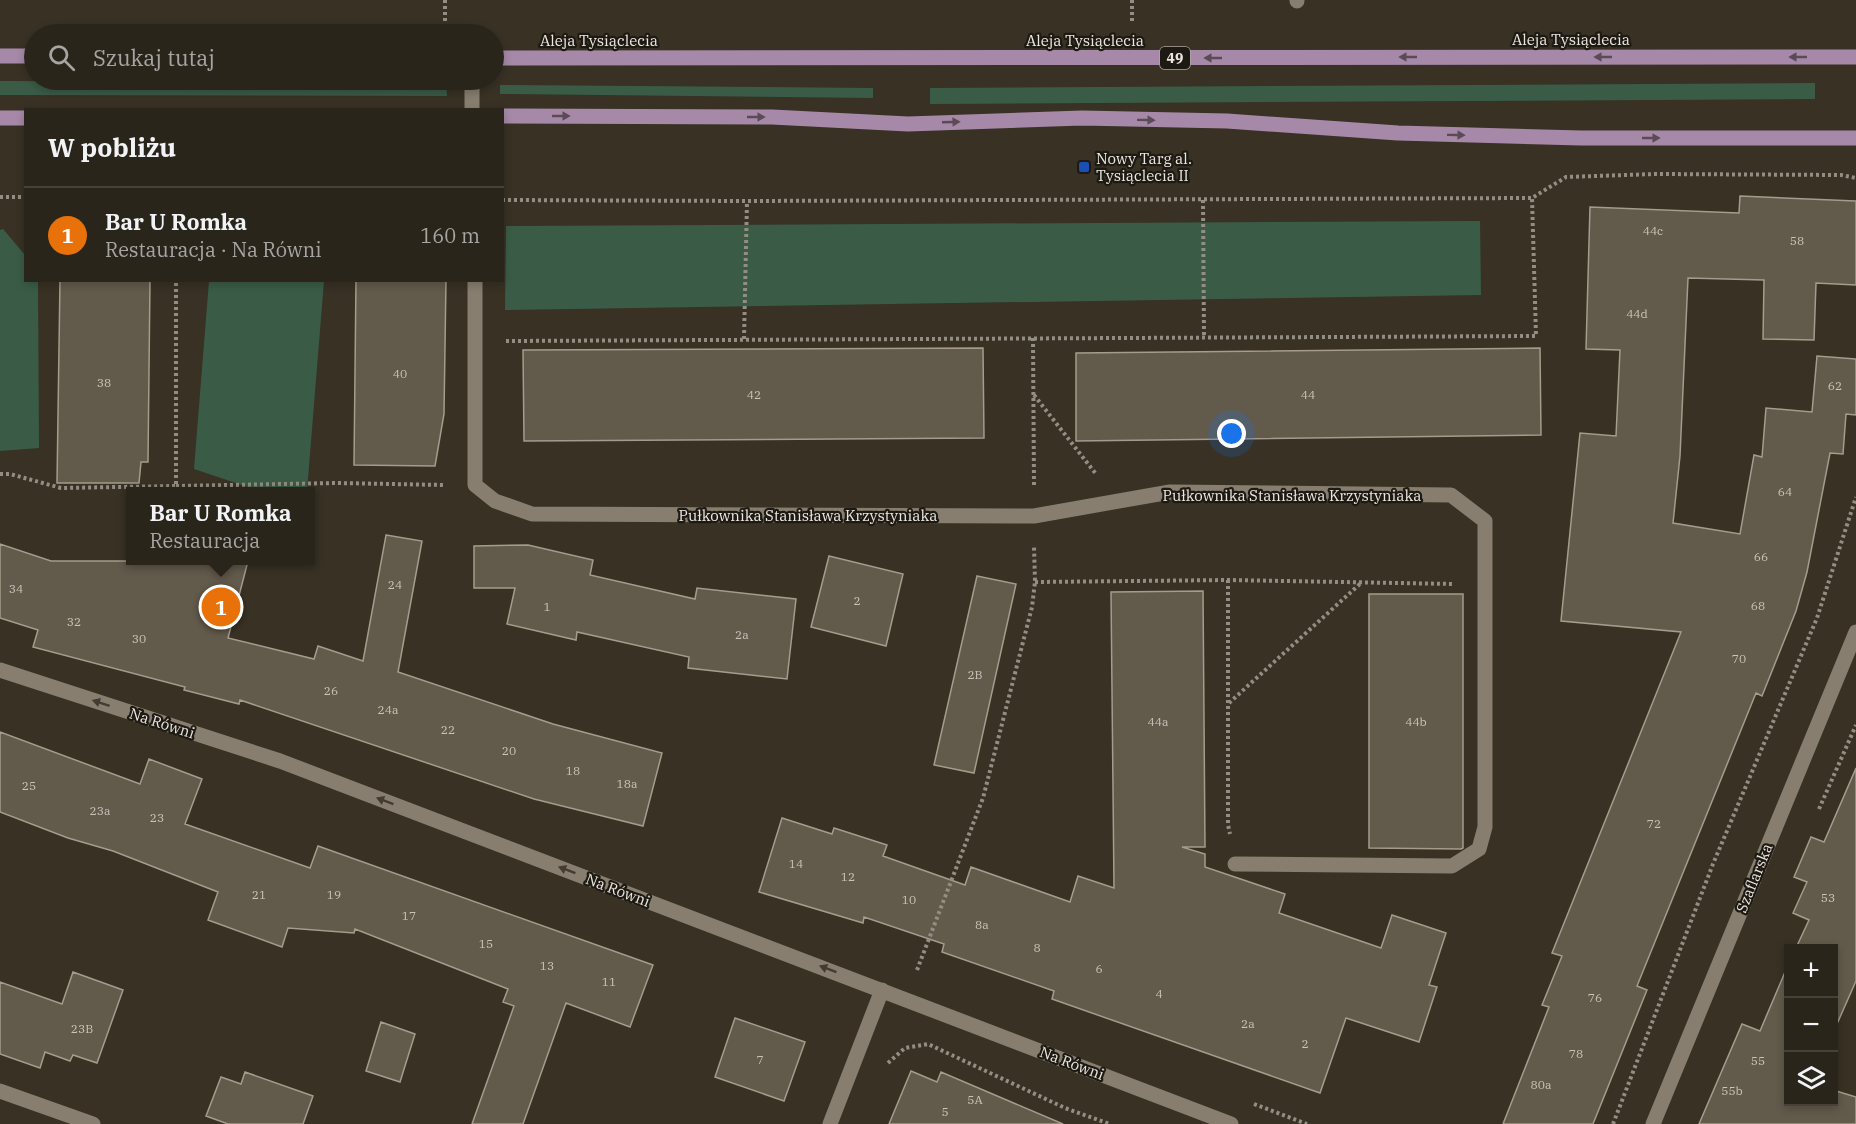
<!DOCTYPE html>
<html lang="pl">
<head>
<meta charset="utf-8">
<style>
  body { margin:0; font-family:"IBM Plex Serif",serif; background:#322d24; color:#f1f3f6 }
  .controls { position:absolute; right:18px; bottom:18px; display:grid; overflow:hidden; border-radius:0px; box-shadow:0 3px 9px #0003 }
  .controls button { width:54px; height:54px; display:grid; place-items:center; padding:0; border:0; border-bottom:2px solid #46423a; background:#2a251b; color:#f1f3f6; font:30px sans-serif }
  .you { position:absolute; left:1232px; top:434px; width:21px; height:21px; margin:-15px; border:4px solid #fff; border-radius:50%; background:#1a73e8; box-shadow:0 0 0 9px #1a73e833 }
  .badge { display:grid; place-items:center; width:39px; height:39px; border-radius:50%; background:#db2777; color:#fff; font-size:20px; font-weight:700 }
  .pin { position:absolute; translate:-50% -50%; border:3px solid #fff; box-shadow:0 2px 6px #0006 }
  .popup { position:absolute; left:126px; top:487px; width:189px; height:78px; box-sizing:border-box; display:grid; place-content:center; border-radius:0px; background:#2a251b; filter:drop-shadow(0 2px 4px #0005); font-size:20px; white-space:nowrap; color:#a5a5a3 }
  .popup b { font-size:22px; color:#f1f3f6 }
  .popup::after { content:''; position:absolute; left:50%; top:100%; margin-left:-12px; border:12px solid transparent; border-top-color:#2a251b }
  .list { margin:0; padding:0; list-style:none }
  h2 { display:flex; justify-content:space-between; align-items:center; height:78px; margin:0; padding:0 24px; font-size:26px }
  h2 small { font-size:20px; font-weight:400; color:#a5a5a3 }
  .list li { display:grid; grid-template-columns:39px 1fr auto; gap:18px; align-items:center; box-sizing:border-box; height:96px; padding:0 24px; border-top:2px solid #46423a }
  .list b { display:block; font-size:22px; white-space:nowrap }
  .list p { margin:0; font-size:20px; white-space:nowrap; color:#a5a5a3 }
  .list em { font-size:20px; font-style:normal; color:#a5a5a3 }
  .icon { flex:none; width:33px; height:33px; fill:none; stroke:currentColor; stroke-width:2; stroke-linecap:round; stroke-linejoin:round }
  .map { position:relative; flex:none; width:1856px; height:1124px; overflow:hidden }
  .search { position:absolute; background:#2a251b; box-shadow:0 3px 9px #0003; left:24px; top:24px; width:480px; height:66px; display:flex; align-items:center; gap:15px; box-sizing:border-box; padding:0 21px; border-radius:33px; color:#a5a5a3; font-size:22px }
  .panel { position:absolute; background:#2a251b; box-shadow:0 3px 9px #0003; left:24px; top:108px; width:480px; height:174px; border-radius:0px }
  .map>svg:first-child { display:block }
  .green { fill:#3a5c47 }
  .building { fill:#625a4b; stroke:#a59c8c; stroke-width:1.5 }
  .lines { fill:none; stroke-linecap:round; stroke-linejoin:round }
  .path { stroke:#938d83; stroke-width:4; stroke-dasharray:3 3; stroke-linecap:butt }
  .service { stroke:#877e6f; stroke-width:15 }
  .minor { stroke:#877e6f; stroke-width:15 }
  .tertiary { stroke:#877e6f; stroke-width:15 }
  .primary { stroke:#a689a9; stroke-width:15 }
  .oneway { fill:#5b4b56 }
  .oneway2 { fill:#423c33 }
  .transit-dot { fill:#1a4fb4; stroke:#1d1913; stroke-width:2 }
  .labels { text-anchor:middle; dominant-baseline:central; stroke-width:4.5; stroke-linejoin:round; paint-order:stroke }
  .number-label { font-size:12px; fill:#c9c3b9 }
  .shield { fill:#1d1913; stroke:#ada8a1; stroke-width:1.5 }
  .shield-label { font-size:14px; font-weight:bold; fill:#ebe6de }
  .street-label { font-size:15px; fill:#ebe6de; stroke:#1d1913 }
  .poi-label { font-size:15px; fill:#ebe6de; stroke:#1d1913; text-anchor:start }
</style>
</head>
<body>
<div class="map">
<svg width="1856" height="1124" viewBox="0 0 1856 1124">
  <rect width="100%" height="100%" fill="#383124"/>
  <path class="green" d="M0,81L446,82L447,96L0,95Z
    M1815,83V99L930,104V88Z
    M500,85L873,88V98L500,94Z
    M1480,221L1481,295L505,310L506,226Z
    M3,229L25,255L26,280L38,281L39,448L0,451V230Z
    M209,281H324L307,491H260L194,469Z"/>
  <path class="building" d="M1740,196L1856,201V285L1816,283L1814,340L1763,339L1764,280L1688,278L1680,456L1673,523L1740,534L1754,455L1762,457L1766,408L1812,412L1817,356L1856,359V415L1846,414L1843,454L1830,453L1807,572L1796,611L1762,696L1756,693L1637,986L1647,990L1593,1124H1503L1549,1007L1542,1005L1562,956L1552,953L1681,632L1561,621L1580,433L1616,436L1620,350L1586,349L1590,207L1739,213Z
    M60,280H150L148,462H141L139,483H57Z
    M356,280H446L444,414L435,466L354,465Z
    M983,348L984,438L524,441L523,350Z
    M1540,348L1541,435L1076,441V353Z
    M386,535L422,541L398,672L553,724L662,753L643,826L534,799L240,700L239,704L184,690L185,687L33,647L38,630L0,618V544L51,561H248L228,638L314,659L318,646L363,661Z
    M528,545L593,560L590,575L695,599L697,588L796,599L787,679L688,668L689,657L577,632L576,640L507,624L515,588H474V546Z
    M829,556L903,574L886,646L811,627Z
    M977,576L1016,584L974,773L934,765Z
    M1203,591L1205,847H1182L1205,854V867L1285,894L1279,913L1381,948L1392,915L1446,933L1429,985L1437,987L1419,1042L1346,1018L1320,1093L1052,999L1054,991L942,952L944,944L864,917L863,923L759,892L782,818L832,834L834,828L887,845L883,856L965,885L971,867L1070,902L1078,876L1114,888L1111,592Z
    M1369,594H1463V848L1461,849L1369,848Z
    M0,732L140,784L149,759L202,779L185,824L310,868L318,846L653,965L630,1027L566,1003L523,1124H472L514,1006L503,1002L508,989L355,929L354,933L288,928L282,947L208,920L218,892L113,851L68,838L0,812Z
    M1856,768V981L1833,1033V948H1796L1809,920L1793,913L1807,882L1794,877L1811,837L1824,842Z
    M1788,965V1101H1833V1090L1856,1097V1124H1699L1742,1024L1760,1031Z
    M73,972L123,990L97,1063L73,1055L70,1061L45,1052L40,1068L0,1054V982L62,1004Z
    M735,1018L805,1042L784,1101L715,1077Z
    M381,1022L415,1034L400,1082L366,1071Z
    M911,1071L937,1082L941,1072L1063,1124H889Z
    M245,1072L313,1096L303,1124H228L206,1116L221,1077L241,1084Z"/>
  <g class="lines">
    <path class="path" d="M445,0V25
      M1132,0V24
      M0,197H26
      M502,200L747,201L1532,198L1566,177L1655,174L1841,175L1856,178
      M1203,200L1204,337
      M1033,338L1034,485
      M744,339L747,201
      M506,341L1536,336L1532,198
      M1034,395L1096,474
      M0,474H10L61,488L176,486V280
      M176,486L337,483L445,485
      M1228,580V825L1230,834
      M1035,582L1228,580L1454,584
      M1229,703L1362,582
      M1819,809L1856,725
      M917,970L983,798L1032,607L1035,582L1034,546
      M888,1063L905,1048L928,1044L1065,1108L1110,1124
      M1254,1104L1307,1124
      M1613,1124L1713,864L1817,618L1856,497"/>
    <path class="service" d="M472,110V80
      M475,280V485L495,501L532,514L1034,516L1170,492L1451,495L1485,521V827L1479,849L1452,866L1235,864
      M0,1091L93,1124"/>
    <path class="minor" d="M1297,1V0
      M0,670L280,761L1231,1124
      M830,1124L882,990"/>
    <path class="tertiary" d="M1653,1124L1856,632"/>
    <path class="primary" d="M0,56H34
      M494,58L1856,57
      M502,116L772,117L908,124L1082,118L1227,121L1398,133L1581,138H1856
      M0,118H26"/>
  </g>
  <defs><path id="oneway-solid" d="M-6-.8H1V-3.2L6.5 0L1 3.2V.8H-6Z" transform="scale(1.5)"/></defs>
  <g class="oneway">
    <use href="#oneway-solid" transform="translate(1408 57) rotate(180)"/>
    <use href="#oneway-solid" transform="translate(1603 57) rotate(180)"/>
    <use href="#oneway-solid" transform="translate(1798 57) rotate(180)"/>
    <use href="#oneway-solid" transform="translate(1213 58) rotate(180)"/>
    <use href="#oneway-solid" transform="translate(561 116)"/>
    <use href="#oneway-solid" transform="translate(756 117)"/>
    <use href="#oneway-solid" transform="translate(1146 120) rotate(1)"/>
    <use href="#oneway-solid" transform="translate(951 122) rotate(-2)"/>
    <use href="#oneway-solid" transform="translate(1456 135) rotate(1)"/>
    <use href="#oneway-solid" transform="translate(1651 138)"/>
  </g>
  <g class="oneway2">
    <use href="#oneway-solid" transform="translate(101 703) rotate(-162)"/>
    <use href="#oneway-solid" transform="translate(385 801) rotate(-159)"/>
    <use href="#oneway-solid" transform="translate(567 870) rotate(-159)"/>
    <use href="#oneway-solid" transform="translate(828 969) rotate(-159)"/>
  </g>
  <rect class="transit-dot" x="1078" y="161" width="12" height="12" rx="3"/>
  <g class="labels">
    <g class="number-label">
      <text x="1653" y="230">44c</text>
      <text x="1797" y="240">58</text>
      <text x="1637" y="313">44d</text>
      <text x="400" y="373">40</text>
      <text x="104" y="382">38</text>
      <text x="1835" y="385">62</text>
      <text x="754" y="394">42</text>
      <text x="1308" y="394">44</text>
      <text x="1785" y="491">64</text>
      <text x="1761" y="556">66</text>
      <text x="395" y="584">24</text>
      <text x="16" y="588">34</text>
      <text x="857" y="600">2</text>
      <text x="1758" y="605">68</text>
      <text x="547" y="606">1</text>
      <text x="74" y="621">32</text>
      <text x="742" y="634">2a</text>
      <text x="139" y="638">30</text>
      <text x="1739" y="658">70</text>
      <text x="975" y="674">2B</text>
      <text x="331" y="690">26</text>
      <text x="388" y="709">24a</text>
      <text x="1158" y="721">44a</text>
      <text x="1416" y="721">44b</text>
      <text x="448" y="729">22</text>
      <text x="509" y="750">20</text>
      <text x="573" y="770">18</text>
      <text x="627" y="783">18a</text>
      <text x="29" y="785">25</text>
      <text x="100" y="810">23a</text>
      <text x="157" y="817">23</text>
      <text x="1654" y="823">72</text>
      <text x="796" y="863">14</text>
      <text x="848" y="876">12</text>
      <text x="259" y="894">21</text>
      <text x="334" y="894">19</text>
      <text x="1828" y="897">53</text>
      <text x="909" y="899">10</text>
      <text x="409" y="915">17</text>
      <text x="982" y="924">8a</text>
      <text x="486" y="943">15</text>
      <text x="1037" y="947">8</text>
      <text x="547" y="965">13</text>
      <text x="1099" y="968">6</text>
      <text x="609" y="981">11</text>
      <text x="1159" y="993">4</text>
      <text x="1595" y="997">76</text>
      <text x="1248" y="1023">2a</text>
      <text x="82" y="1028">23B</text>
      <text x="1305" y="1043">2</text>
      <text x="1576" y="1053">78</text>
      <text x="760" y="1059">7</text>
      <text x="1758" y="1060">55</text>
      <text x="1541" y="1084">80a</text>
      <text x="1732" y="1090">55b</text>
      <text x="975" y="1099">5A</text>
      <text x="945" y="1111">5</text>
    </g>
    <rect class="shield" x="1160" y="47" width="30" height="22" rx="4.5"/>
    <g class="shield-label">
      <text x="1175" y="58">49</text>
    </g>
    <g class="street-label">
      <text x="1571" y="39">Aleja Tysiąclecia</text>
      <text x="599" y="40">Aleja Tysiąclecia</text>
      <text x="1085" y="40">Aleja Tysiąclecia</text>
      <text x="1292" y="495">Pułkownika Stanisława Krzystyniaka</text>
      <text x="808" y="515">Pułkownika Stanisława Krzystyniaka</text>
      <text transform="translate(162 723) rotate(18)">Na Równi</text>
      <text transform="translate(1754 878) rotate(-68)">Szaflarska</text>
      <text transform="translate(618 890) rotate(21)">Na Równi</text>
      <text transform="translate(1072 1063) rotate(21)">Na Równi</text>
    </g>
    <g class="poi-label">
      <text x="1096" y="158">Nowy Targ al.<tspan x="1096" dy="17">Tysiąclecia II</tspan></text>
    </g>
  </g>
</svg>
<div class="controls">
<button>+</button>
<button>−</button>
<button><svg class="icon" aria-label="layers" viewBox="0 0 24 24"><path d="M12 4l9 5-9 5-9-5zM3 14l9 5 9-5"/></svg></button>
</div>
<div class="you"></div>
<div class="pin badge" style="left:221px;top:607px;background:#e8710a">1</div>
<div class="popup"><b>Bar U Romka</b>Restauracja</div>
<div class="search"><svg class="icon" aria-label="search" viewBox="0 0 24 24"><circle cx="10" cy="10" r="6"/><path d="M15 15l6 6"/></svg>Szukaj tutaj</div>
<section class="panel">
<h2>W pobliżu<small></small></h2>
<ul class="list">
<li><span class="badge" style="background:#e8710a">1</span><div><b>Bar U Romka</b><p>Restauracja · Na Równi</p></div><em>160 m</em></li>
</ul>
</section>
</div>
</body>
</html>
